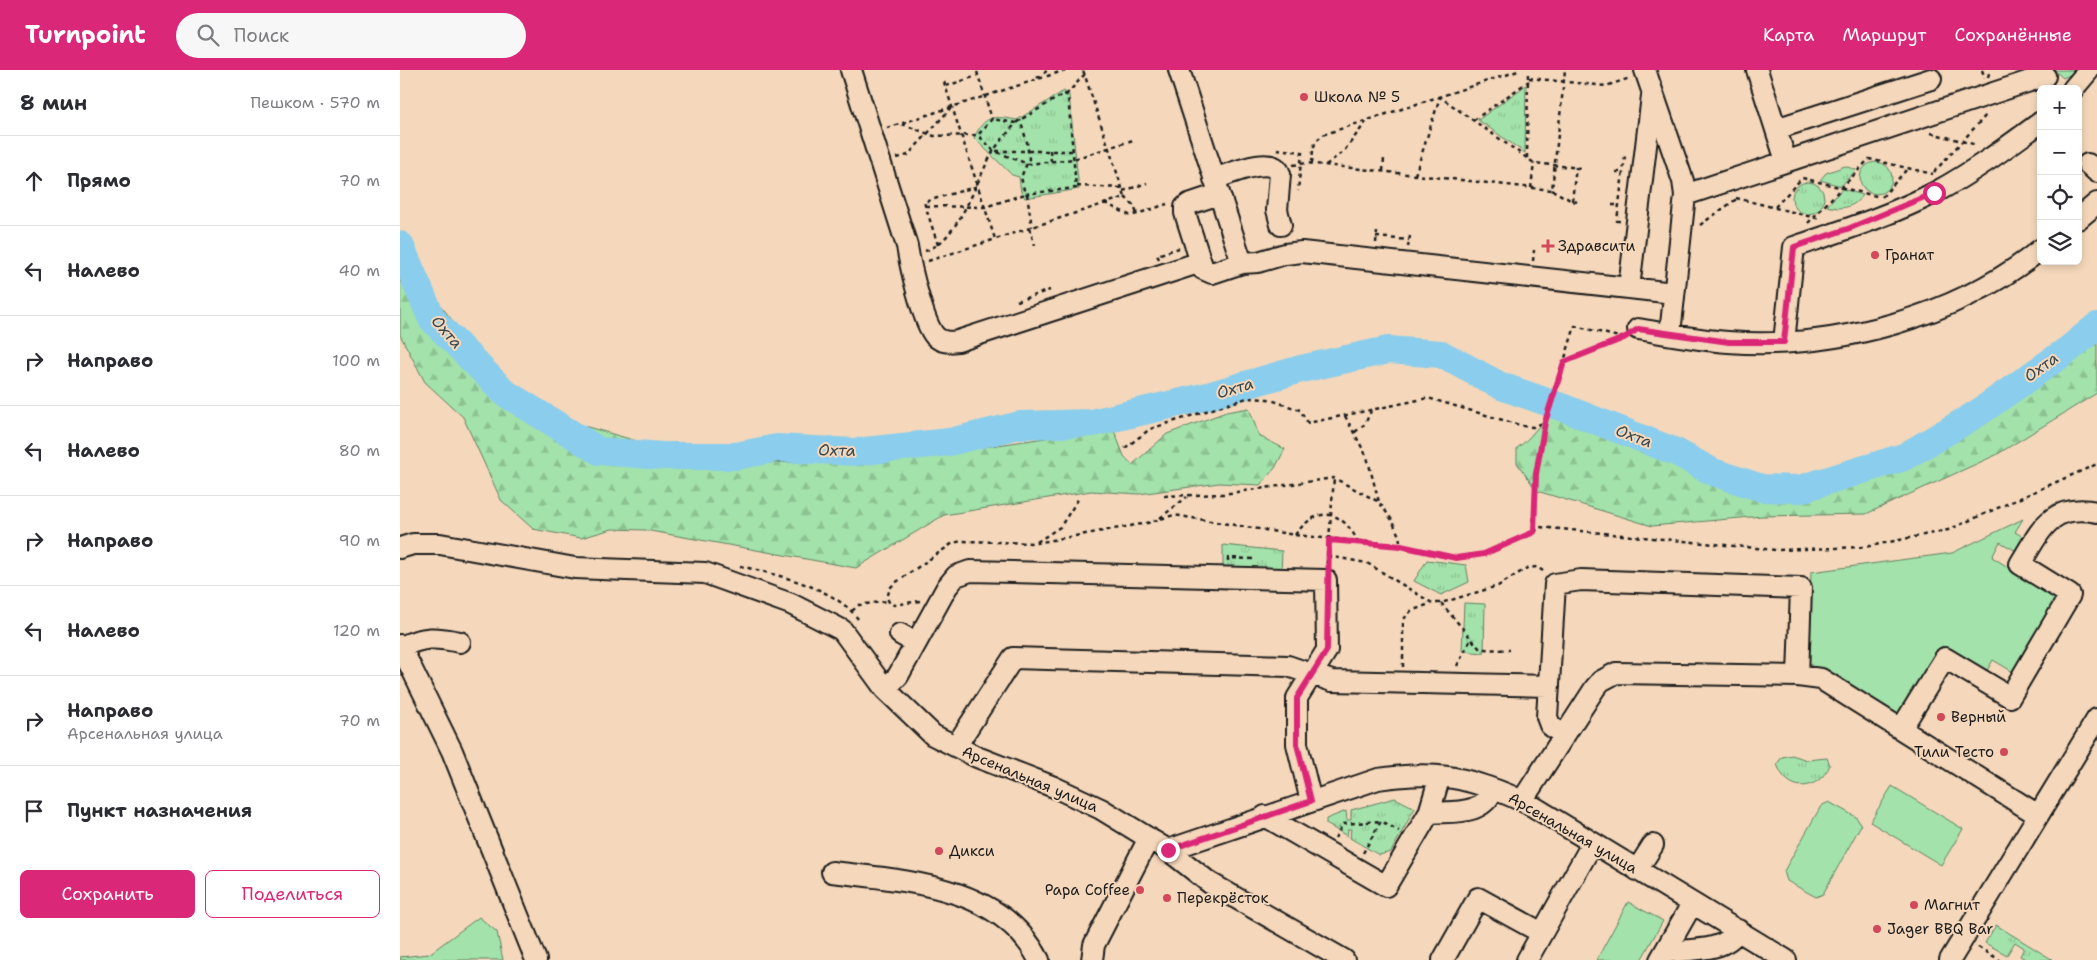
<!DOCTYPE html>
<html lang="ru">
<head>
<meta charset="utf-8">
<style>
  body { margin:0; font-family:"Shantell Sans",sans-serif; background:#f7f7f7; color:#2b2b33 }
  .controls { position:absolute; right:15px; top:15px; display:grid; overflow:hidden; border-radius:8px; box-shadow:0 2px 8px #0003 }
  .controls button { width:45px; height:45px; display:grid; place-items:center; padding:0; border:0; border-bottom:1px solid #e1e1e2; background:#fff; color:#2b2b33; font:25px sans-serif }
  .stop { position:absolute; width:15px; height:15px; margin:-11px; border:4px solid #db2777; border-radius:50%; background:#fff }
  .stop.end { background:#db2777; border-color:#fff; box-shadow:0 1px 5px #0008 }
  .list { margin:0; padding:0; list-style:none }
  h2 { display:flex; justify-content:space-between; align-items:center; height:65px; margin:0; padding:0 20px; font-size:21px }
  h2 small { font-size:16px; font-weight:400; color:#7c7c81 }
  .list li { display:grid; grid-template-columns:32px 1fr auto; gap:15px; align-items:center; box-sizing:border-box; height:90px; padding:0 20px; border-top:1px solid #e1e1e2 }
  .list b { display:block; font-size:19px; white-space:nowrap }
  .list p { margin:0; font-size:16px; white-space:nowrap; color:#7c7c81 }
  .list em { font-size:16px; font-style:normal; color:#7c7c81 }
  .actions { display:flex; gap:10px; padding:15px 20px }
  .actions a { flex:1; padding:11px 0; border:1px solid #db2777; border-radius:8px; text-align:center; font-size:18px; color:#db2777 }
  .actions .main { background:#db2777; color:#fff }
  .icon { flex:none; width:28px; height:28px; fill:none; stroke:currentColor; stroke-width:2; stroke-linecap:round; stroke-linejoin:round }
  .map { position:relative; flex:none; width:1697px; height:890px; overflow:hidden }
  header { display:flex; align-items:center; gap:30px; box-sizing:border-box; height:70px; padding:0 25px; background:#db2777; color:#fff }
  header strong { font-size:24px }
  nav { display:flex; gap:28px; margin-inline-start:auto; font-size:18px }
  .search { width:350px; height:45px; background:#f7f7f7; display:flex; align-items:center; gap:12px; box-sizing:border-box; padding:0 18px; border-radius:28px; color:#7c7c81; font-size:19px }
  main { display:flex }
  aside { flex:1; background:#fff }
  .map>svg:first-child { display:block }
  .grass { fill:#a3e2aa; stroke:#607f63 }
  .forest { fill:url(#forest-firs); stroke:#607f63 }
  .park { fill:url(#park-tufts); stroke:#607f63 }
  .lines { fill:none; stroke-linecap:round; stroke-linejoin:round }
  .river { stroke:#8bcdec; stroke-width:28 }
  .minor-casing { stroke:#1c1c1c; stroke-width:24 }
  .path { stroke:#1c1c1c; stroke-width:2.5; stroke-dasharray:4 4; stroke-linecap:butt }
  .minor { stroke:#f5d8bb; stroke-width:20 }
  .route { stroke:#db2777; stroke-width:6 }
  .poi-dot { fill:#d1495b; stroke:#f5d8bb; stroke-width:2 }
  .labels { text-anchor:middle; dominant-baseline:central; stroke-width:4; stroke-linejoin:round; paint-order:stroke }
  .poi-label { font-size:15px; fill:#1c1c1c; stroke:#f5d8bb; text-anchor:start }
  .street-label { font-size:15px; fill:#1c1c1c; stroke:#f5d8bb }
  .water-label { font-size:16px; font-style:italic; fill:#384850; stroke:#f5d8bb }
</style>
</head>
<body>
<header>
<strong>Turnpoint</strong>
<div class="search"><svg class="icon" aria-label="search" viewBox="0 0 24 24"><circle cx="10" cy="10" r="6"/><path d="M15 15l6 6"/></svg>Поиск</div>
<nav><a>Карта</a><a>Маршрут</a><a>Сохранённые</a></nav>
</header>
<main>
<aside>
<h2>8 мин<small>Пешком · 570 m</small></h2>
<ul class="list">
<li><svg class="icon" aria-label="ahead" viewBox="0 0 24 24"><path d="M12 20V5M6 11l6-6 6 6"/></svg><div><b>Прямо</b></div><em>70 m</em></li>
<li><svg class="icon" aria-label="left" viewBox="0 0 24 24"><path d="M17 20v-9H6M10 6l-5 5 5 5"/></svg><div><b>Налево</b></div><em>40 m</em></li>
<li><svg class="icon" aria-label="right" viewBox="0 0 24 24"><path d="M7 20v-9h11M14 6l5 5-5 5"/></svg><div><b>Направо</b></div><em>100 m</em></li>
<li><svg class="icon" aria-label="left" viewBox="0 0 24 24"><path d="M17 20v-9H6M10 6l-5 5 5 5"/></svg><div><b>Налево</b></div><em>80 m</em></li>
<li><svg class="icon" aria-label="right" viewBox="0 0 24 24"><path d="M7 20v-9h11M14 6l5 5-5 5"/></svg><div><b>Направо</b></div><em>90 m</em></li>
<li><svg class="icon" aria-label="left" viewBox="0 0 24 24"><path d="M17 20v-9H6M10 6l-5 5 5 5"/></svg><div><b>Налево</b></div><em>120 m</em></li>
<li><svg class="icon" aria-label="right" viewBox="0 0 24 24"><path d="M7 20v-9h11M14 6l5 5-5 5"/></svg><div><b>Направо</b><p>Арсенальная улица</p></div><em>70 m</em></li>
<li><svg class="icon" aria-label="arrive" viewBox="0 0 24 24"><path d="M6 21V4h12l-3 4 3 4H6"/></svg><div><b>Пункт назначения</b></div></li>
</ul>
<div class="actions"><a class="main">Сохранить</a><a>Поделиться</a></div>
</aside>
<div class="map">
<svg width="1697" height="890" viewBox="0 0 1697 890">
  <defs>
    <pattern id="forest-firs" width="22" height="20" patternUnits="userSpaceOnUse" patternTransform="scale(1.25)"><rect width="22" height="20" fill="#a3e2aa"/><path d="M5 1l3.5 6h-7zM16 11l3.5 6h-7z" fill="#8cc192"/></pattern>
    <pattern id="park-tufts" width="24" height="20" patternUnits="userSpaceOnUse" patternTransform="scale(1.25)"><rect width="24" height="20" fill="#a3e2aa"/><path d="M3 7l-1-3M5 7V3M7 7l1-3M15 17l-1-3M17 17v-4M19 17l1-3" fill="none" stroke="#8cc192"/></pattern>
  </defs>
  <rect width="100%" height="100%" fill="#f5d8bb"/>
  <filter id="ink" filterUnits="userSpaceOnUse"><feTurbulence type="fractalNoise" baseFrequency=".02" numOctaves="2"/><feDisplacementMap in="SourceGraphic" scale="10" xChannelSelector="R" yChannelSelector="G"/><feConvolveMatrix kernelMatrix="1 2 1 2 8 2 1 2 1" color-interpolation-filters="sRGB"/></filter>
  <g filter="url(#ink)">
    <path class="grass" d="M1654,0H1675L1676,2L1663,8Z
      M1623,449L1615,462L1625,468L1618,482L1600,472L1592,487L1651,524L1655,531L1615,603L1593,590L1585,604L1542,576L1504,639L1494,645L1416,600L1408,591L1411,502L1552,483Z
      M1492,716L1563,759L1541,795L1470,752Z
      M1429,732L1456,747L1461,755L1423,824L1416,827L1387,811L1384,801L1421,736Z
      M1228,832L1263,851L1241,890H1198L1197,889Z
      M79,847L97,862L103,890H0V887L29,884Z"/>
    <path class="forest" d="M0,184L97,307L163,350L251,375L355,393L448,391L530,385L713,358L724,386L732,395L767,364L826,342L849,338L859,366L885,379L875,398L860,415L819,413L739,424L691,421L544,445L456,498L245,460L212,459L181,468L133,459L101,430L63,347L25,312L0,265Z
      M1697,265V323L1596,385L1466,444L1362,446L1252,456L1137,421L1117,393V378C1131,369 1137,355 1151,345L1243,376L1346,422H1399L1506,393L1594,337Z"/>
    <path class="park" d="M1126,15L1125,83L1078,50Z
      M664,21L669,25L679,119L625,128L621,122L619,107L612,105L574,68C585,44 594,46 617,50Z
      M1460 108a16 16 0 1 1 32 0a16 16 0 1 1-32 0Z
      M1445,96L1456,100L1441,116L1420,110L1426,103Z
      M1392 128a16 16 0 1 1 32 0a16 16 0 1 1-32 0Z
      M1442,119L1463,125C1453,138 1442,140 1427,136Z
      M823,475L882,481L881,503L823,501Z
      M1027,490L1066,495L1069,512L1041,525L1014,511Z
      M1064,533L1085,534L1084,583L1062,581Z
      M1392,685L1407,690L1427,688L1430,695C1418,722 1387,724 1377,694L1382,687Z
      M995,728L1015,738L991,782L979,785L950,768L951,759H948L947,766L926,754V749L946,741L947,750H951V740Z
      M1596,855L1653,890H1627L1620,886L1624,878L1615,872L1607,885L1585,873Z"/>
    <g class="lines">
      <path class="river" d="M0,175L32,249L105,323L199,381L262,386H336L377,378L455,382L549,372L620,355L692,353L808,326L901,299L988,280L1041,284L1101,316L1164,338L1276,382L1313,402L1362,418L1400,419L1504,387L1578,343L1669,279L1697,256"/>
      <defs>
        <path id="minor" d="M451,0L507,176C510,195 523,253 535,266C542,273 549,272 558,271L801,192
          M779,0L842,193
          M1245,0L1283,111L1285,125L1270,264
          M1357,0L1386,91
          M1673,19L1689,0
          M1376,59L1531,9
          M1688,94L1697,102
          M814,109C830,104 873,84 880,104L877,140L881,155
          M819,124L789,134L785,137V143L803,199L812,203L842,193L858,192L885,184L902,182L1274,223
          M1285,125L1645,6
          M1678,149L1697,133
          M1229,218L1252,26
          M1238,259C1268,264 1298,270 1328,272C1434,280 1558,247 1641,179
          M1384,272L1394,177C1441,161 1492,145 1536,122C1573,102 1607,77 1641,52
          M0,478L13,474H40L175,498L305,503L391,534L442,560L485,619L533,665L577,687L654,717L701,739L768,780L978,709C998,706 1019,704 1039,706C1068,708 1108,723 1134,737L1386,890
          M500,564L516,573
          M0,575L52,681L136,890
          M1,577C24,566 36,567 60,572
          M1398,606L1421,609L1638,745
          M485,619L498,606L547,517L556,506L570,501L926,510L927,580L897,628V674L911,731
          M1501,659L1545,588L1610,627L1670,525L1620,494C1641,460 1650,433 1697,442
          M556,676L613,588L888,596L932,611L1149,616
          M1122,731L1195,618L1201,611L1216,603L1398,606L1401,518L1181,510L1155,514L1147,647L1150,655L1164,666
          M1029,743L1040,706
          M865,746L986,816L1029,743C1054,741 1081,746 1093,720
          M768,780L810,813L944,890
          M1237,800L1253,775
          M432,802C506,811 601,815 639,890
          M1265,882C1289,879 1325,883 1338,860
          M692,890L694,875L749,768
          M1043,890L1078,828L1142,863
          M1127,890L1192,774
          M1260,890L1292,834
          M1550,890L1697,649"/>
      </defs>
      <use href="#minor" class="minor-casing"/>
      <path class="path" d="M1582,0L1585,8
        M577,2L592,49
        M1588,7L1590,0
        M637,8L648,0
        M1129,8L1206,16L1230,8
        M544,12L595,169
        M546,16L577,6
        M666,25L685,4
        M1074,50L1129,11
        M616,53L620,50L664,24L668,26L676,118L625,124L621,107L629,89L627,72L620,50
        M502,54L534,66L578,65
        M487,58L666,0
        M1531,63L1577,75
        M877,79L902,82L898,121
        M650,80L651,91
        M596,81H672
        M497,88L508,85L551,38
        M1127,88L1128,0
        M912,93C913,80 912,71 925,64L1121,0
        M893,95L906,93L1152,120L1165,0
        M926,95L944,81L966,52
        M983,101L984,88
        M1216,102H1223
        M1534,102L1588,43
        M1015,105L1040,27L1134,93L1180,98
        M677,116L722,118
        M1131,118L1134,93
        M1152,120L1172,131L1180,132
        M723,121L747,113
        M627,124L632,157
        M725,127L734,136L737,144
        M1482,127L1508,98
        M1336,128L1420,149
        M1172,131L1176,97
        M705,133L731,146L767,134
        M1212,135H1219
        M526,136L585,137L625,124
        M1375,137L1402,108L1480,127
        M1220,151H1217L1225,86H1228
        M1408,153L1469,89L1533,104
        M1300,155L1338,128
        M629,158L635,175
        M976,167L1009,170
        M976,173L977,162
        M538,175L524,132L578,116
        M1008,177L1010,166
        M525,181C560,170 576,109 594,80C600,71 609,62 616,53L592,49L578,65L594,81L628,94L674,89L733,70
        M759,189L757,185L779,178
        M528,191L725,127L683,0
        M1133,191L1134,180
        M617,231L650,220
        M1164,292L1223,268
        M945,346L967,387L979,432
        M955,362L965,354L971,341
        M725,378L750,359L847,328L868,329L900,340L908,353L1028,328L1123,356L1133,357L1145,352
        M764,426L823,424L934,408L979,432L992,450L999,466L1001,476
        M760,448L787,427
        M1134,462L1140,457L1376,480L1465,477L1548,460L1697,394
        M895,465C917,435 942,439 958,472
        M637,472L660,457L679,428
        M928,486L967,493L1032,533H1041L1098,516L1127,498L1137,497L1143,501
        M828,491V488L854,489
        M927,494L934,408
        M340,496C377,505 435,517 458,549
        M520,531L494,535L490,534L487,528L490,518L495,513L553,473L562,471L636,473L747,453L774,445L895,465L1001,476L1056,488L1084,484L1134,462L1136,404L1145,352L1175,256L1223,268
        M1041,533L1080,579L1110,580
        M452,541L459,535L488,531
        M1057,596L1071,569
        M1003,597V550L1011,541L1032,533
        M935,768L943,754L981,751
        M963,783L981,751L999,761
        M1578,877L1600,890"/>
      <use href="#minor" class="minor"/>
    </g>
  </g>
  <g class="lines" filter="url(#ink)">
    <path class="route" d="M768,780L911,731L897,674V628L927,580L929,470L1001,476L1056,488L1084,484L1134,462L1136,404L1145,352L1164,292L1224,268L1238,259L1329,272H1384L1394,177L1450,158L1534,123"/>
  </g>
  <g class="poi-dot">
    <circle cx="904" cy="27" r="5"/>
    <path d="M1145.5 168.5h5v5h5v5h-5v5h-5v-5h-5v-5h5z"/>
    <circle cx="1475" cy="185" r="5"/>
    <circle cx="1541" cy="647" r="5"/>
    <circle cx="1604" cy="682" r="5"/>
    <circle cx="539" cy="781" r="5"/>
    <circle cx="740" cy="820" r="5"/>
    <circle cx="767" cy="828" r="5"/>
    <circle cx="1514" cy="835" r="5"/>
    <circle cx="1477" cy="859" r="5"/>
  </g>
  <g class="labels">
    <g class="poi-label">
      <text x="914" y="27">Школа № 5</text>
      <text x="1158" y="176">Здравсити</text>
      <text x="1485" y="185">Гранат</text>
      <text x="1551" y="647">Верный</text>
      <text x="1594" y="682" text-anchor="end">Тили Тесто</text>
      <text x="549" y="781">Дикси</text>
      <text x="730" y="820" text-anchor="end">Papa Coffee</text>
      <text x="777" y="828">Перекрёсток</text>
      <text x="1524" y="835">Магнит</text>
      <text x="1487" y="859">Jager BBQ Bar</text>
    </g>
    <g class="street-label">
      <text transform="translate(630 709) rotate(23)">Арсенальная улица</text>
      <text transform="translate(1173 763) rotate(30)">Арсенальная улица</text>
    </g>
    <g class="water-label">
      <text transform="translate(47 262) rotate(49)">Охта</text>
      <text transform="translate(1641 297) rotate(-36)">Охта</text>
      <text transform="translate(835 318) rotate(-16)">Охта</text>
      <text transform="translate(1234 366) rotate(21)">Охта</text>
      <text transform="translate(437 380) rotate(1)">Охта</text>
    </g>
  </g>
</svg>
<div class="controls">
<button>+</button>
<button>−</button>
<button><svg class="icon" aria-label="locate" viewBox="0 0 24 24"><circle cx="12" cy="12" r="6"/><path d="M12 2v4M12 18v4M2 12h4M18 12h4"/></svg></button>
<button><svg class="icon" aria-label="layers" viewBox="0 0 24 24"><path d="M12 4l9 5-9 5-9-5zM3 14l9 5 9-5"/></svg></button>
</div>
<div class="stop" style="left:1534px;top:123px"></div>
<div class="stop end" style="left:768px;top:780px"></div>
</div>
</main>
</body>
</html>
